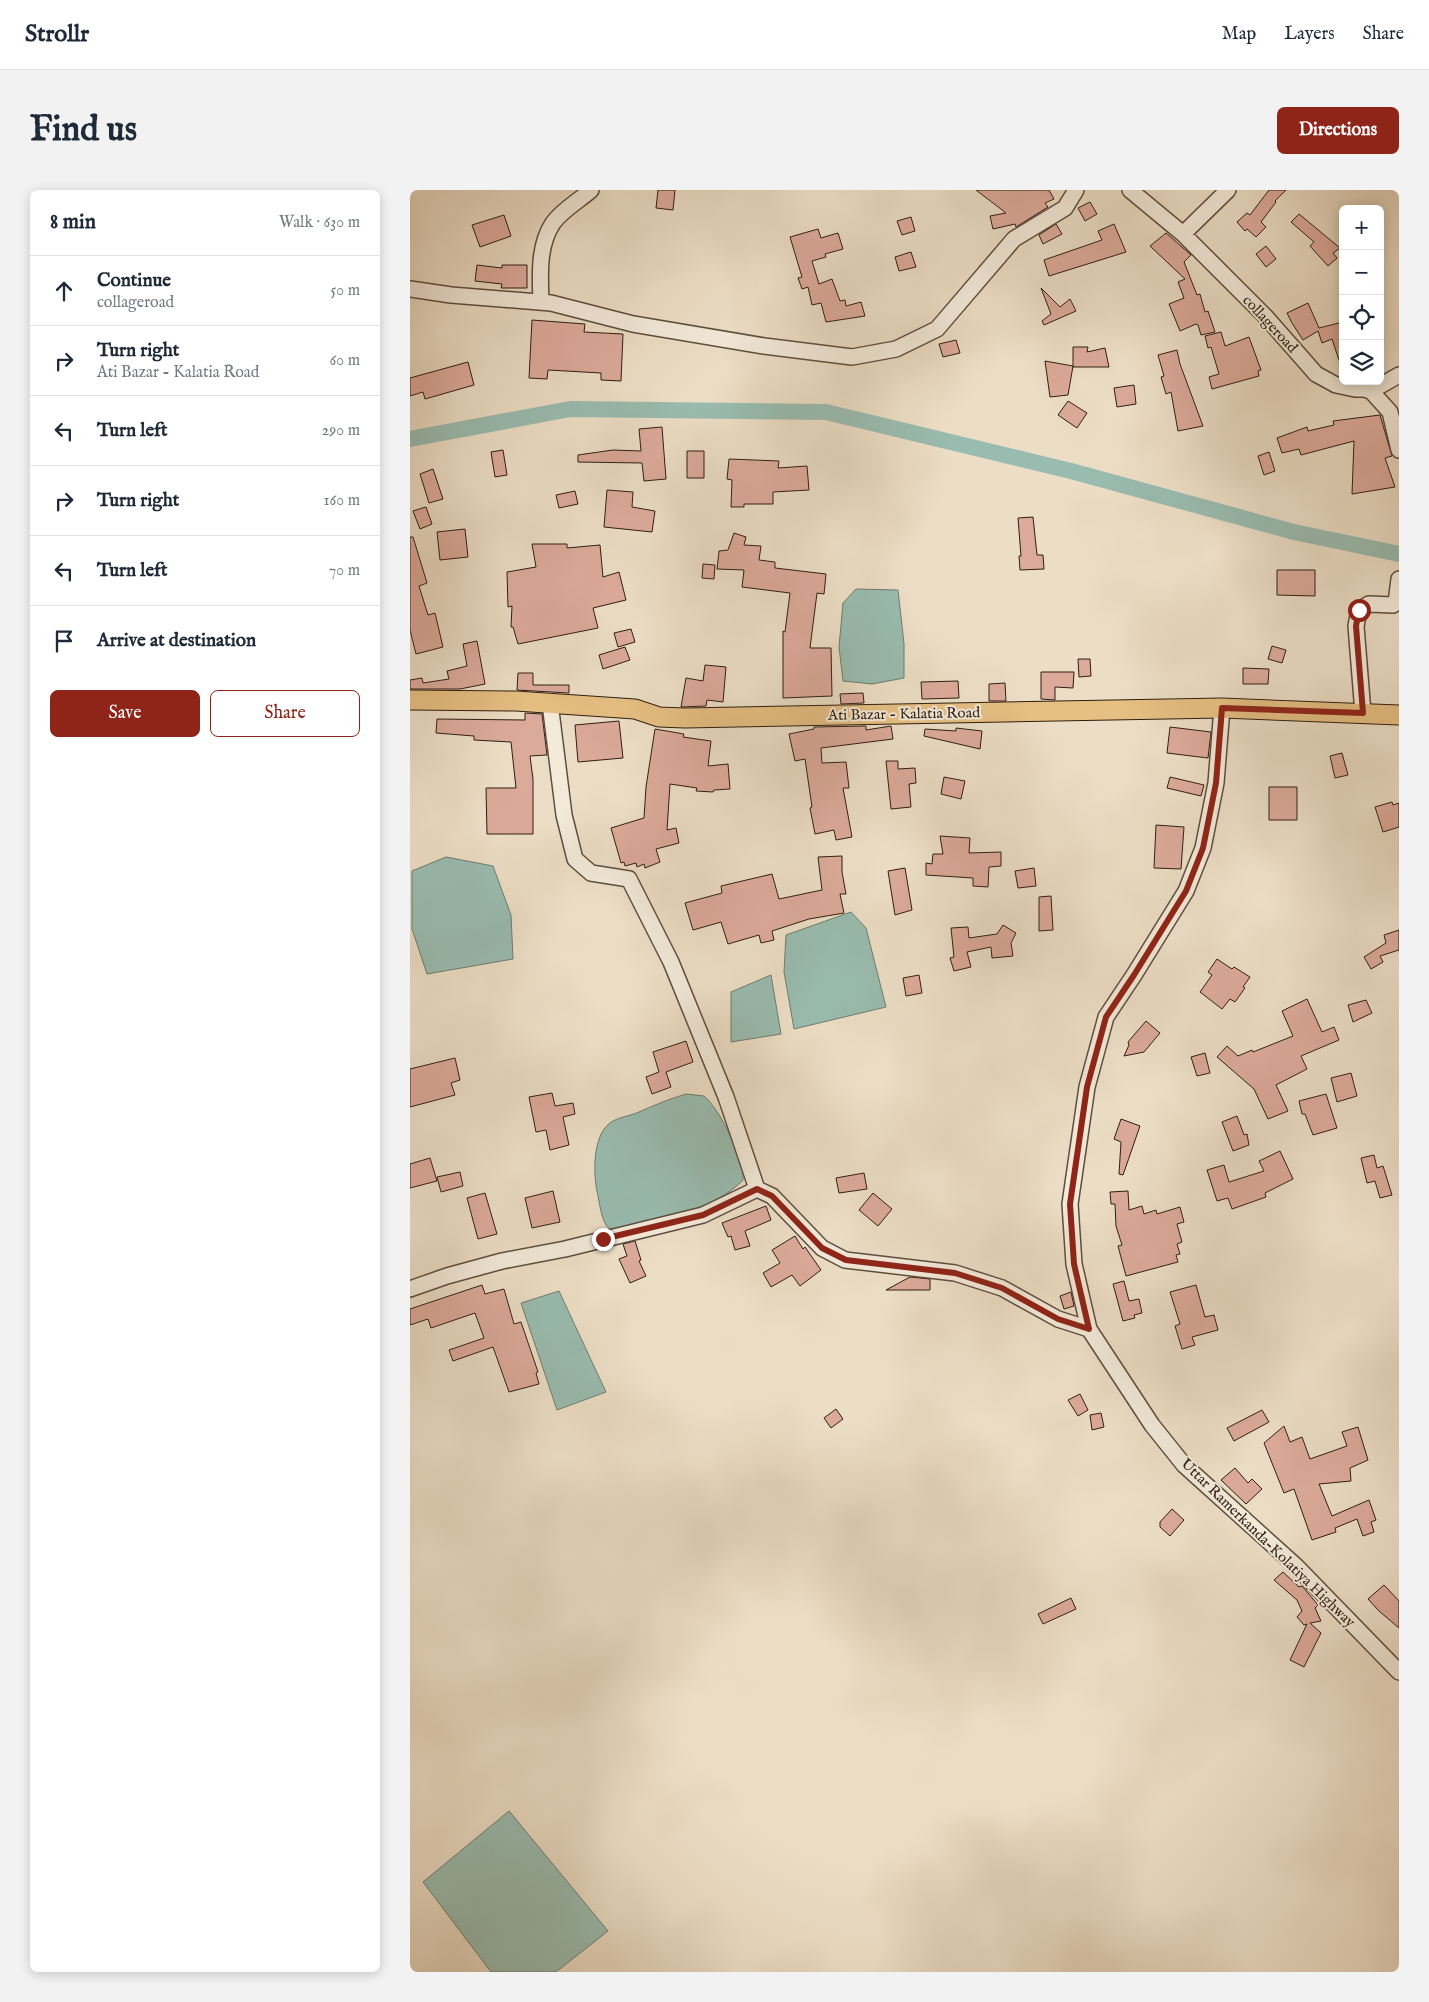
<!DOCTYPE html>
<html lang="en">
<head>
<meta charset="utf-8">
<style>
  body { margin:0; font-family:"IM FELL English",serif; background:#f2f2f3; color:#1f2937 }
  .controls { position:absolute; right:15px; top:15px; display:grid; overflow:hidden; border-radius:8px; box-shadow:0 2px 12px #0003 }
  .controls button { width:45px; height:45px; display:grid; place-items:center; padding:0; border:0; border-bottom:1px solid #e0e1e3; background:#fff; color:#1f2937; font:25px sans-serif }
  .stop { position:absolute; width:15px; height:15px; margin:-11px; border:4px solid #8f2418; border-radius:50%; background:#fff }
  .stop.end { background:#8f2418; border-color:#fff; box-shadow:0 1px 5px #0008 }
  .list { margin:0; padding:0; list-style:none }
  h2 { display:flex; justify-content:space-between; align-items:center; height:65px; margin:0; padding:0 20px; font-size:21px }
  h2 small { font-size:16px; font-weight:400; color:#747a83 }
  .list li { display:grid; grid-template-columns:32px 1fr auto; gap:15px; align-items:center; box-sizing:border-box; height:70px; padding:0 20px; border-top:1px solid #e0e1e3 }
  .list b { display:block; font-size:19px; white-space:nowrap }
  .list p { margin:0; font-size:16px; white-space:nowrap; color:#747a83 }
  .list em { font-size:16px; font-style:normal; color:#747a83 }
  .actions { display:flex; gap:10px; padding:15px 20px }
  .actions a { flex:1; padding:11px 0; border:1px solid #8f2418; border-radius:8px; text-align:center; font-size:18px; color:#8f2418 }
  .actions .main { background:#8f2418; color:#fff }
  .icon { flex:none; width:28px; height:28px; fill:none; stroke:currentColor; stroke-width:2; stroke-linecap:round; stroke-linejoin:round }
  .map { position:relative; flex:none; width:989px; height:1782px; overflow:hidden; border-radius:8px }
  header { display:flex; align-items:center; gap:30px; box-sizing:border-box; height:70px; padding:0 25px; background:#fff; border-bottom:1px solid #e0e1e3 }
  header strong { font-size:24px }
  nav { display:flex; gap:28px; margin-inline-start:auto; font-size:18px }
  .intro { display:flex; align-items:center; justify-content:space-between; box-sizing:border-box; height:120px; padding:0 30px }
  h1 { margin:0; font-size:35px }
  .button { padding:12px 22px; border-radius:8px; background:#8f2418; color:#fff; font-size:18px; font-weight:700 }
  main { display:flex; gap:30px; padding:0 30px }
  aside { flex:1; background:#fff; border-radius:8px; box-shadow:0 2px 12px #0003 }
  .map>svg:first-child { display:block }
  .water { fill:#99bcb0; stroke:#6e7d70 }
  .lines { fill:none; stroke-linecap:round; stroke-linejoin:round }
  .canal { stroke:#99bcb0; stroke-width:16 }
  .building { fill:#dcaa9b; stroke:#2e1e10 }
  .minor-casing { stroke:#5e4e3e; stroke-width:18 }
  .major-casing { stroke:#2e1e10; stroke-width:21 }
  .minor { stroke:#f3eada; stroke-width:15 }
  .major { stroke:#e6bf83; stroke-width:19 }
  .route { stroke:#8f2418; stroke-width:6 }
  .labels { text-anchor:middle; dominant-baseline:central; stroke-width:4; stroke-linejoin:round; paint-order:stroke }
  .street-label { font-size:15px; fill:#2e1e10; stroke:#f3eada }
</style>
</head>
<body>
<header>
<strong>Strollr</strong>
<nav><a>Map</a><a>Layers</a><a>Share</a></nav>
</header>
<div class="intro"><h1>Find us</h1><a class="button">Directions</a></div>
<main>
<aside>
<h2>8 min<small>Walk · 630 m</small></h2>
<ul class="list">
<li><svg class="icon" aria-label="ahead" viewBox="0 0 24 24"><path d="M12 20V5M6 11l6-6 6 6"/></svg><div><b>Continue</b><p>collageroad</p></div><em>50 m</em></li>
<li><svg class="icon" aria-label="right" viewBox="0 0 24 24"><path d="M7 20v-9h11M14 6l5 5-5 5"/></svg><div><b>Turn right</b><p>Ati Bazar - Kalatia Road</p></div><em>60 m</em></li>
<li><svg class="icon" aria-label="left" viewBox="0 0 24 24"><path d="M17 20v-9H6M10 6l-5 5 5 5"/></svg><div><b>Turn left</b></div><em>290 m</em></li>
<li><svg class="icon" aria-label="right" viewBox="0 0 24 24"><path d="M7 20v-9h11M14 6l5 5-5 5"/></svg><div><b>Turn right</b></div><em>160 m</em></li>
<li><svg class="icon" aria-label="left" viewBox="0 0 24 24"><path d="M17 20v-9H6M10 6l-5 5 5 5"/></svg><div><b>Turn left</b></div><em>70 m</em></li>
<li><svg class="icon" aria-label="arrive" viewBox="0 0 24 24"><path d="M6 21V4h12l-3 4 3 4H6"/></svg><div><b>Arrive at destination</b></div></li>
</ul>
<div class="actions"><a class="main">Save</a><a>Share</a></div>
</aside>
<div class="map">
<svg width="989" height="1782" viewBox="0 0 989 1782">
  <rect width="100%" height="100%" fill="#ecdec6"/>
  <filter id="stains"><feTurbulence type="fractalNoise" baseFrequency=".004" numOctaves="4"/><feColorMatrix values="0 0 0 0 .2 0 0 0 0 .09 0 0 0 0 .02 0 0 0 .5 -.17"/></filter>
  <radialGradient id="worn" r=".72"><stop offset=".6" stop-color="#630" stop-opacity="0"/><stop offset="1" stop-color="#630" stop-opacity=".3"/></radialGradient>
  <path class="water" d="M446,399L488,400L494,454V488L462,494L433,491L429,457L433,413Z
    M36,667L83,676L101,725L103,769L17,784L2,739V681Z
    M441,722L456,738L476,817L384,839L374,782L376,745Z
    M361,785L371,844L321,852V802Z
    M276,904L294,906C310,919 334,969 333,990C303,1022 242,1031 201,1040C192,1035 190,1016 188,1006C183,986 182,946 200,933C208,927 220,926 229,922C245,915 259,909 276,904Z
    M149,1101L196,1202L147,1220L111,1113Z
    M99,1621L198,1741L146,1782H81L13,1692Z"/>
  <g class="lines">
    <path class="canal" d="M0,249L160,219L416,222L661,281L884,342L989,364"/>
  </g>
  <path class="building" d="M248,0H265L263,20L246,18Z
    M566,0H639L644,9L635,13L638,17L606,37L605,34L583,39L580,26L596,23Z
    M859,0H876L865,11L866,12L851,32L856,37L846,47L837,39L835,41L827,32L837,23L840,25Z
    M680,12L687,24L675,31L668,18Z
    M889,24L930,58L923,63L927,68L918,76L900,56L904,52L881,32Z
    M94,25L101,46L70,57L62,35Z
    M501,27L505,41L492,45L487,31Z
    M646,34L652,44L633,54L629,45Z
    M704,34L716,62L639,86L634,70L692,50L688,41Z
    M408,39L411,48L428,43L433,59L415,64L416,67L402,71L409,94L422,89L430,111L435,110L436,116L451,112L455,126L416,132L411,113L402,115L398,97L392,99L388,88L392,87L380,47Z
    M756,43L781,65L774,72L787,105L790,104L795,122L798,121L805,142L791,145L788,135L786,134L770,141L759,114L774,108L768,92L775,89L740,56Z
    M856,56L866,69L856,77L846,64Z
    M501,62L506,77L489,81L485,67Z
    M67,75L92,78V75H117V98H91L92,94L65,91Z
    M631,98L650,117L660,109L666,121L634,135L632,131L641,124Z
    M898,113L909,138L933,132V176H931L922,149L912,153L908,141L893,150L882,133L877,123Z
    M122,130L175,134L174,142L213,144L211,191L191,190V183L138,180L137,189L119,188Z
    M811,142L815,156L839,147L851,180L848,181L849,186L802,199L799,187L809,184L801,157L798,158L795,146Z
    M546,150L550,163L533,167L529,154Z
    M663,157H678L677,162L695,158L699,177H663Z
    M767,160L770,174L793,236L768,241L761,202L756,204L751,187L754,186L748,165Z
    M635,171L663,176L658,205L640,207Z
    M58,172L64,195L15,209L13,202L0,206V188Z
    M724,195L726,214L707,217L704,198Z
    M658,211L677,223L667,238L648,225Z
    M970,225L982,266L975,268L985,297L942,304L944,251L891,265L889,259L872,263L867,248L897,237L898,241L924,235L923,231Z
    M252,237L256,289L234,291L232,273L168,272V265L203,260L231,261L229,239Z
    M93,260L97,285L85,287L81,262Z
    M277,261H294V288H277Z
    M859,262L865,281L854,285L848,266Z
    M319,269L369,271L368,278L397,276L399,300L363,302V314H334V317H321L322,290L317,289Z
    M23,279L33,309L19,313L10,284Z
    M197,300L223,302L222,317L245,321L242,342L194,337Z
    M165,301L168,314L149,318L146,305Z
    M16,317L22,334L10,339L3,321Z
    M623,327L627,365H633L634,379L610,380L609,366H611L608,328Z
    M55,339L58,367L30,370L27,342Z
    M324,343L336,347L334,355L351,356L349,370L365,372V378L416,384L414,404L407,403L400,458H421L422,506L373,508V441L375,442L380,403L332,397L334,380L307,379L309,361L318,360Z
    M0,347H3L17,393L9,396L18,425L25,423L33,457L6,464L0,440Z
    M122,354H157V358L190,355L193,387L209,382L216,410L183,418L188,438L108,454L103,437H101L102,416L98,417L97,382L126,377Z
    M293,374L305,375L304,389L292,388Z
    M867,380H905V406L867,405Z
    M221,439L225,452L208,457L204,443Z
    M67,451L75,494L50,499H0V490L12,488L13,493L39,489L37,481L57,476L53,454Z
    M862,456L876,460L872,473L858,469Z
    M215,457L220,470L193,479L189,465Z
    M668,469H680L681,486L669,487Z
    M295,475L316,477L313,512L297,510L296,516L271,517L276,488L293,491Z
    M833,478L859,479L858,494H833Z
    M631,482H664L663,498L645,497V510L631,509Z
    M108,483H123V495H159V503L107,500Z
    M548,491L549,508L512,509L511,492Z
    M595,493L596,511H579V494Z
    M453,503L454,513L431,514L430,504Z
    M115,523L132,524L137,565L120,566L123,589V644H77L76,598H106L101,552L64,550V546L26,543L27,529L115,530Z
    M209,531L213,568L168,572L165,535Z
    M456,536V540L481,536L483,549L411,558L412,573L436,572L439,598H433L442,647L426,650L424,640L405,644L400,618L402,617L395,569L385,571L379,544L404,539V537Z
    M760,537L801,542L798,568L757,563Z
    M546,538L572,541L570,559L514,546L515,539L546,541Z
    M245,539L274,544L273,547L301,551L298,576L318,574L320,599L304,600L303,602L286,601L287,598L260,594L257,640L266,638L269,653L246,659L250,672L235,678L234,674L227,677L226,673L215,676L214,672L211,673L201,638L234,628L236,597Z
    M932,563L938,585L925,588L920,566Z
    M476,571H488V579L505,578L506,593L499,594L501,617L481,619Z
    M534,587L555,591L551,609L531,604Z
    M760,587L794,595L791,606L757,598Z
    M859,597H887V630H859Z
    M982,612L983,615L989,613V637L973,642L965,617Z
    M746,635L774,637L771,679L744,678Z
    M530,646L560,648L559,663L591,662V676L579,677L578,697L563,696V688L516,685V673L522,674L523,664H533Z
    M432,666V682L436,704H430L434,723L399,729L362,741L364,750L351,753L349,745L318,754L311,732L283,740L275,713L312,703L311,696L362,684L369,709L412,700L408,667Z
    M495,678L502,720L485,725L478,681Z
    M624,678L626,696L608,698L605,681Z
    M641,706L643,740L629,741V707Z
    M593,735L606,743L601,753L603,766L582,768L581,757L557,762L561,777L544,781L540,768L544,767L541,738L558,737L559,748L587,744Z
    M989,740V760L970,766L973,772L961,779L954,767L976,753L974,745Z
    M807,769L822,779L824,777L840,787L833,797L835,798L825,812L820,809L812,819L790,802L802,785L798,782Z
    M509,785L512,803L496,806L493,788Z
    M897,809L912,842L924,837L929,850L891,866L897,879L866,895L878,921L858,929L844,899L807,867L817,856L828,866L842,860L843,862L883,846L872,821Z
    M956,810L962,823L943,832L938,815Z
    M736,831L750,843L734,862L714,866L719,855L718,852Z
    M276,851L283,872L256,882L261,897L242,904L236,887L249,882L243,862Z
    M795,863L800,883L787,886L781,867Z
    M45,868L50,890L41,893L45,905L0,917V879Z
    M941,883L947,906L927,912L921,888Z
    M142,903L145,916L163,913L165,924L153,927L159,955L140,960L136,940L126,942L119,907Z
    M916,904L927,938L903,945L895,924H892L889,911Z
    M827,926L834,945L837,944L839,955L823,961L812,932Z
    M711,929L730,936L713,985L709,984L711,952L704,949Z
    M870,961L883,989L855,1003L856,1007L822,1019L818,1008L807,1011L797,980L814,975L819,992L854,981L849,971Z
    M964,965L967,978L973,976L982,1005L970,1008L965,991L957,993L951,968Z
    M20,968L27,991L0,998V974Z
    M50,982L53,996L31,1002L27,987Z
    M454,983L457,999L429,1003L426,988Z
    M143,1001L150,1032L122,1038L115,1008Z
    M718,1001L719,1020L732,1016L734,1024L746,1020L747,1024L770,1017L774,1032L767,1034L772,1052L767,1054L770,1064L766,1065L768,1072L716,1086L708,1056L712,1055L706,1036L705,1014H701L700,1002Z
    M75,1003L87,1044L68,1049L57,1008Z
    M463,1003L482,1019L468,1036L449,1020Z
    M356,1016L361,1030L335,1041L340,1056L325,1060L321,1046L318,1047L312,1033Z
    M385,1046L393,1059L395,1057L411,1080L390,1096L382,1085L361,1097L353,1083L370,1073L362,1060Z
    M225,1051L231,1070L229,1071L236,1086L220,1093L209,1069L217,1066L213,1054Z
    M500,1087L520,1089V1100H476Z
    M714,1091L719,1111L729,1109L732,1123L724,1125L725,1128L713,1131L703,1094Z
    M72,1095L75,1104L94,1099L104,1134L111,1132L128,1182L126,1183L129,1194L99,1202L83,1157L43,1171L39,1160L74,1148L65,1123L21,1138L18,1129L0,1135V1119Z
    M786,1095L795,1127L804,1125L808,1140L782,1147L785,1155L772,1159L765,1136L770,1134L760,1102Z
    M661,1102L664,1116L654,1119L650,1106Z
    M670,1204L678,1220L668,1226L658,1210Z
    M426,1219L433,1229L421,1238L414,1228Z
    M852,1220L859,1232L824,1251L817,1238Z
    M691,1223L694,1237L682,1240L680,1225Z
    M874,1236L880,1252L892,1247L900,1269L937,1256L932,1242L948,1237L958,1270L940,1278L941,1291L909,1294L922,1326L959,1310L966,1330L961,1332L964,1342L953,1346L947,1329L925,1338L926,1342L902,1350L884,1299L874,1303L854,1253Z
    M825,1278L838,1293L842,1289L852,1299L836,1314L811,1290Z
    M762,1319L774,1330L760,1346L750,1337V1332Z
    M873,1382L889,1397L892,1396L908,1415L905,1418L911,1431L900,1433L911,1443L894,1477L880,1470L897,1434L894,1435L887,1427L892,1421L887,1410L864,1390Z
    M974,1395L989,1411V1438L969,1421L958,1409Z
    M661,1408L666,1419L633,1434L628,1424Z"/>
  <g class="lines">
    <defs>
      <path id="minor" d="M720,0L773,44L855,126L906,184L926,195L945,199H954L961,201L980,222L989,260
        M773,44L818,0
        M0,99L41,105L141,113L223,134L354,156L442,167L486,159L527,139L604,49L655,18L666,0
        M131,112C130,86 128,55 143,33C152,20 170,10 181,0
        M961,201L989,185
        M140,513L154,625L165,669L181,683L219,689L261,772L316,907L347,999
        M812,518L806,593L793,658L776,701L724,785L696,827L677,897L660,1014L664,1074L679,1139L742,1235L774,1275L886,1376L989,1482
        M953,523L946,436L949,420L959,414L983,415L986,413L989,389
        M0,1099L37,1086L92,1071L155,1059L293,1025L347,999L362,1006L412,1058L435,1070L545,1083L592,1098L648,1129L679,1139"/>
      <path id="major" d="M0,510L106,511L225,519L249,527L275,528L812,518L989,525"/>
    </defs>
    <use href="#minor" class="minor-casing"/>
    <use href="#major" class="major-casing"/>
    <use href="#minor" class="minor"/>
    <use href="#major" class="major"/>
  </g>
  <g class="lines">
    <path class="route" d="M193,1049L293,1025L347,999L362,1006L412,1058L436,1070L545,1083L592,1098L648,1129L679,1139L664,1074L660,1014L677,897L696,827L724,785L776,701L793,658L806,593L812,518L953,523L946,436L949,420"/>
  </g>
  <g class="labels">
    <g class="street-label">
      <text transform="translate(860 134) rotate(47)">collageroad</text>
      <text transform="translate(494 524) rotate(-1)">Ati Bazar - Kalatia Road</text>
      <text transform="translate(858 1353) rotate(44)">Uttar Ramerkanda-Kolatiya Highway</text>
    </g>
  </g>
  <rect width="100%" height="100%" filter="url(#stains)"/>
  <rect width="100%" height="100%" fill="url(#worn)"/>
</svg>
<div class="controls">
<button>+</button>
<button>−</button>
<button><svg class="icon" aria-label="locate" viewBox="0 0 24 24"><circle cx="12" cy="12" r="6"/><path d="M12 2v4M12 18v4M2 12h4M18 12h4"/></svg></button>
<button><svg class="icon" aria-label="layers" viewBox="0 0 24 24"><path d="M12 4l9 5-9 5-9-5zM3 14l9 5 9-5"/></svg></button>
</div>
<div class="stop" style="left:949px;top:420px"></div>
<div class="stop end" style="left:193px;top:1049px"></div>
</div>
</main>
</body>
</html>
